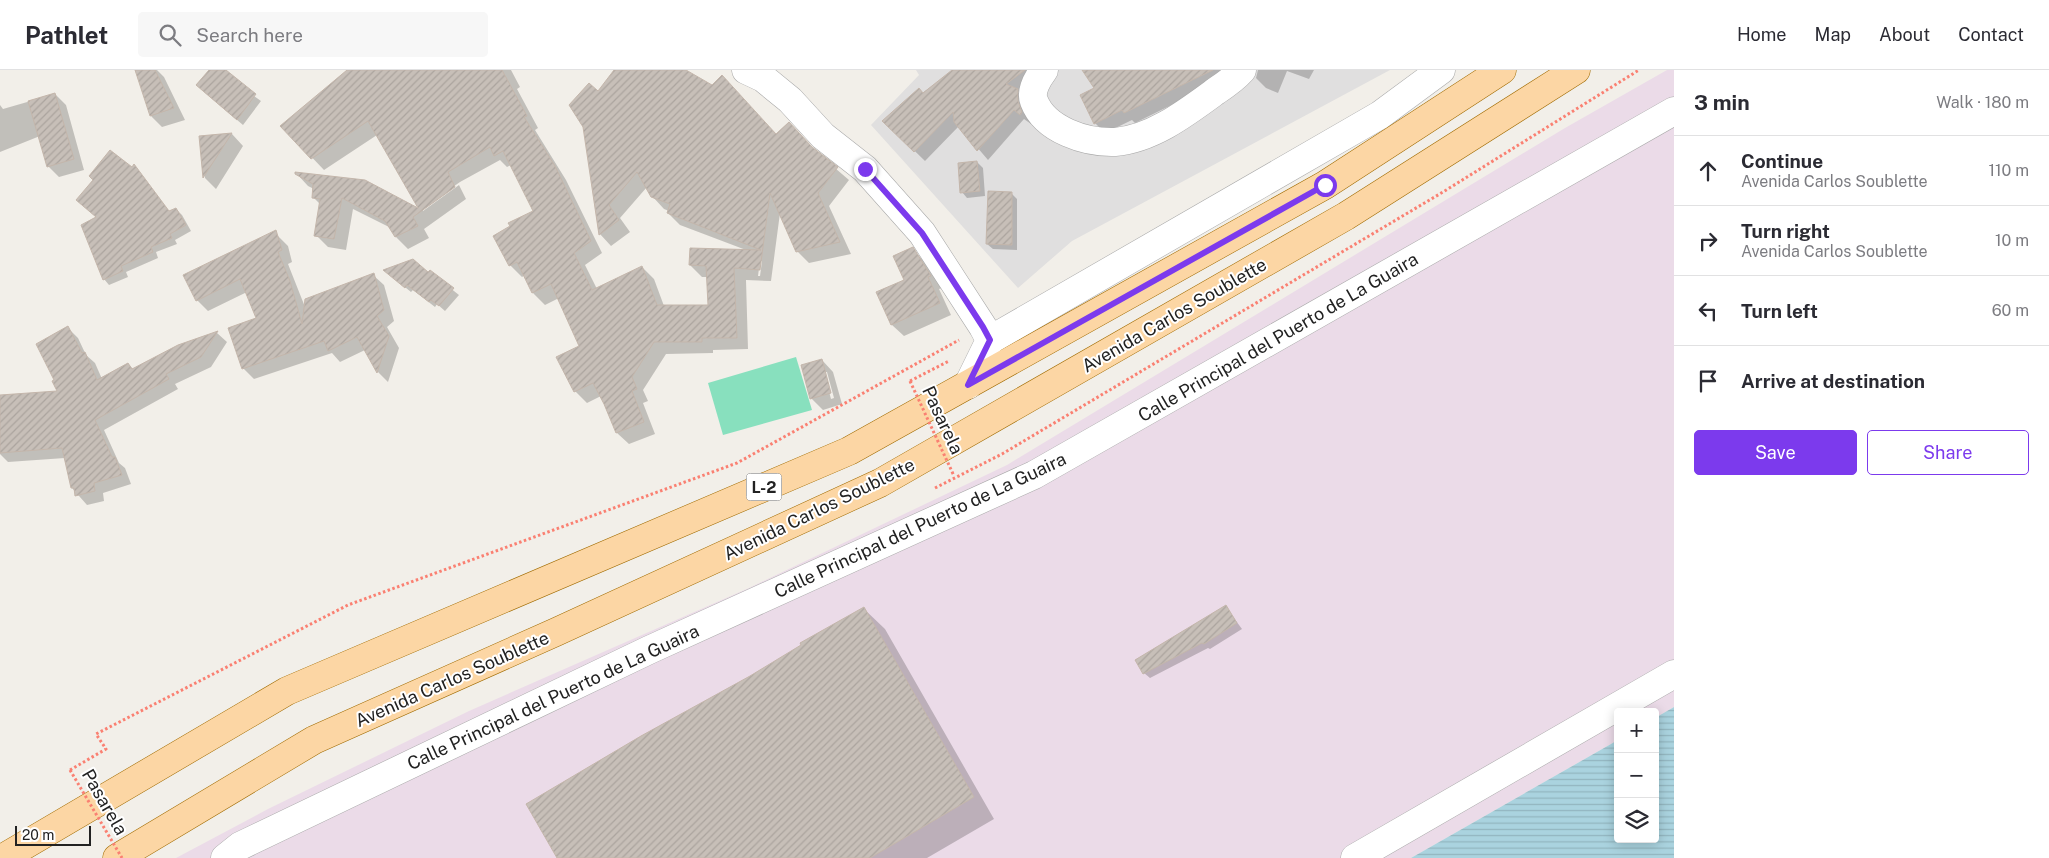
<!DOCTYPE html>
<html lang="en">
<head>
<meta charset="utf-8">
<style>
  body { margin:0; font-family:"Public Sans",sans-serif; background:#f7f7f7; color:#2b2b33 }
  .controls { position:absolute; right:15px; bottom:15px; display:grid; overflow:hidden; border-radius:5px; box-shadow:0 2px 12px #0003 }
  .controls button { width:45px; height:45px; display:grid; place-items:center; padding:0; border:0; border-bottom:1px solid #e1e1e2; background:#fff; color:#2b2b33; font:25px sans-serif }
  .scale { position:absolute; left:15px; bottom:12px; width:76px; box-sizing:border-box; padding-left:5px; border:2px solid #222; border-top:0; font-size:14px; line-height:18px; white-space:nowrap; color:#222; -webkit-text-stroke:4px #fff; paint-order:stroke }
  .stop { position:absolute; width:15px; height:15px; margin:-11px; border:4px solid #7c3aed; border-radius:50%; background:#fff }
  .stop.end { background:#7c3aed; border-color:#fff; box-shadow:0 1px 5px #0008 }
  .list { margin:0; padding:0; list-style:none }
  h2 { display:flex; justify-content:space-between; align-items:center; height:65px; margin:0; padding:0 20px; font-size:21px }
  h2 small { font-size:16px; font-weight:400; color:#7c7c81 }
  .list li { display:grid; grid-template-columns:32px 1fr auto; gap:15px; align-items:center; box-sizing:border-box; height:70px; padding:0 20px; border-top:1px solid #e1e1e2 }
  .list b { display:block; font-size:19px; white-space:nowrap }
  .list p { margin:0; font-size:16px; white-space:nowrap; color:#7c7c81 }
  .list em { font-size:16px; font-style:normal; color:#7c7c81 }
  .actions { display:flex; gap:10px; padding:15px 20px }
  .actions a { flex:1; padding:11px 0; border:1px solid #7c3aed; border-radius:5px; text-align:center; font-size:18px; color:#7c3aed }
  .actions .main { background:#7c3aed; color:#fff }
  .icon { flex:none; width:28px; height:28px; fill:none; stroke:currentColor; stroke-width:2; stroke-linecap:round; stroke-linejoin:round }
  .map { position:relative; flex:none; width:1674px; height:788px; overflow:hidden }
  header { display:flex; align-items:center; gap:30px; box-sizing:border-box; height:70px; padding:0 25px; background:#fff; border-bottom:1px solid #e1e1e2 }
  header strong { font-size:24px }
  nav { display:flex; gap:28px; margin-inline-start:auto; font-size:18px }
  .search { width:350px; height:45px; background:#f7f7f7; display:flex; align-items:center; gap:12px; box-sizing:border-box; padding:0 18px; border-radius:5px; color:#7c7c81; font-size:19px }
  main { display:flex }
  aside { flex:1; background:#fff }
  .map>svg:first-child { display:block }
  .residential { fill:#e0dfdf }
  .industrial { fill:#ebdbe8 }
  .pitch { fill:#88e0be }
  .water { fill:url(#water-rules) }
  .shadow { fill:#0003; fill-rule:evenodd }
  .building { fill:url(#building-hatch); stroke:#c4b6ab }
  .lines { fill:none; stroke-linecap:round; stroke-linejoin:round }
  .minor-casing { stroke:#a9a9a9; stroke-width:29 }
  .major-casing { stroke:#a06b00; stroke-width:29 }
  .path { stroke:#fa8072; stroke-width:3; stroke-dasharray:2.5 2.5; stroke-linecap:butt }
  .minor { stroke:#fff; stroke-width:28 }
  .major { stroke:#fcd6a4; stroke-width:28 }
  .path-bridge { stroke:#fa8072; stroke-width:3; stroke-dasharray:2.5 2.5; stroke-linecap:butt }
  .route { stroke:#7c3aed; stroke-width:6 }
  .labels { text-anchor:middle; dominant-baseline:central; stroke-width:4; stroke-linejoin:round; paint-order:stroke }
  .shield { fill:#fff; stroke:#646464; stroke-width:1 }
  .shield-label { font-size:16px; font-weight:bold; fill:#222 }
  .street-label { font-size:18px; fill:#222; stroke:#fff }
</style>
</head>
<body>
<header>
<strong>Pathlet</strong>
<div class="search"><svg class="icon" aria-label="search" viewBox="0 0 24 24"><circle cx="10" cy="10" r="6"/><path d="M15 15l6 6"/></svg>Search here</div>
<nav><a>Home</a><a>Map</a><a>About</a><a>Contact</a></nav>
</header>
<main>
<div class="map">
<svg width="1674" height="788" viewBox="0 0 1674 788">
  <defs>
    <pattern id="water-rules" width="6" height="5" patternUnits="userSpaceOnUse" patternTransform="scale(1.25)"><rect width="6" height="5" fill="#aad3df"/><path d="M0 2.5h6" fill="none" stroke="#92b5bf"/></pattern>
    <pattern id="building-hatch" width="6" height="6" patternUnits="userSpaceOnUse" patternTransform="scale(1.25)"><rect width="6" height="6" fill="#c7bfb8"/><path d="M-1 1l2-2M0 6l6-6M5 7l2-2" fill="none" stroke="#aba49e"/></pattern>
  </defs>
  <rect width="100%" height="100%" fill="#f2efe9"/>
  <path class="residential" d="M916,0H1390L1072,171L1018,218L871,55L919,5Z"/>
  <path class="industrial" d="M1667,0H1674V637L1655,648V642H1618V670L1411,788H176L268,739L469,641L749,518L1007,395L1565,58Z"/>
  <path class="pitch" d="M796,287L812,340L723,365L708,313Z"/>
  <path class="water" d="M1674,637V788H1411L1618,670V769H1655V648Z"/>
  <path class="shadow" d="M138,0H157L164,7L185,50L162,57L151,46Z
    M211,0H218L261,31L243,55L203,21Z
    M349,0H511L520,17L517,19L538,58L535,60L566,110L602,183L585,195L597,219L642,197L654,209L664,236H709L708,207H702L690,195L746,180L680,155L668,143L669,141L664,139L652,126L647,117L620,148L630,162L611,176L600,164L598,22L615,0H683L777,65L815,81L849,110L829,136L851,184L809,193L797,181L780,143L771,211L746,210L748,279L713,280V283L666,284L643,320L648,331L643,333L655,364L629,374L617,363L601,326L587,333L575,321L581,277L559,228L545,235L533,223L525,205L522,207L510,195L534,142L511,95L507,97L500,90L460,112L423,138V141L459,115L466,129L424,159L429,168L408,179L396,167L391,158L353,139L346,180L328,177L316,165L320,134L314,128V119L308,116L296,103L421,141L377,65L324,100L282,56ZM760,191H762L760,206H758Z
    M954,0H1042L1034,12L1018,22L1028,31L1032,53L1031,54L1024,49L988,90L959,56L925,91L884,51Z
    M1083,0H1242L1135,53L1132,50L1105,63L1095,53L1096,18Z
    M1258,0H1314L1309,9L1287,1L1278,23L1266,18L1256,8Z
    M55,24L66,35L84,100L59,107L48,96L40,66L0,82V35L3,39Z
    M232,64L243,76L216,119L205,108L201,67Z
    M977,92L983,98L985,126L967,128L962,122Z
    M134,96L169,142L176,139L182,145L191,161L175,170L177,174L156,182L158,188L126,202L128,207L109,215L104,209L98,148Z
    M1012,124L1017,129V180L993,179L987,174Z
    M277,165L288,176L292,192L288,194L305,237L373,205L384,215L394,251L387,257L399,278L388,312L378,302L365,280L340,292L332,283L254,309L243,298L258,248L247,222L208,241L197,230Z
    M912,179L924,191L942,218L939,219L951,245L904,266L892,255L878,223L905,210Z
    M430,202L459,225L445,241L437,234L435,237L413,220L411,222L390,205L429,204Z
    M68,258L78,268L86,285L95,293L102,309L128,294L133,299L178,276L217,263L227,272L211,297L175,314L178,319L104,360L119,393L125,398L131,414L103,423L104,431L87,435L72,418L65,388L8,392L0,384V327L59,322L56,310Z
    M822,290L833,302L842,334L823,340L811,328ZM824,302H827L834,328L831,329Z
    M1225,536L1242,559L1210,579L1208,578L1150,608L1144,603Z
    M863,538L885,559L994,749L927,788H558Z"/>
  <path class="building" d="M135,0H155L174,38L150,46Z
    M209,0H226L256,24L237,50L196,15Z
    M347,0H502L527,46L524,47L555,96L591,171L574,183L592,220L642,196L657,235H708L706,196L689,195L690,178L761,180L667,143L670,134L651,127L637,102L609,135L619,150L599,165L583,57L569,35L589,13L598,21L614,0H686L712,15L722,5L776,64L789,52L812,77L838,97L818,123L840,172L796,182L770,123L760,200L734,198L737,268H702V272H654L632,307L637,319L632,321L644,352L616,363L604,334L593,313L574,322L556,287L579,276L551,214L532,223L517,192L509,196L493,166L510,156L508,153L533,141L503,81L494,86L490,77L448,102L455,117L413,147L418,156L395,167L385,151L342,128L334,169L314,166L320,129L312,128L313,114L295,104V102L365,110L418,138L368,51L311,89L280,56Z
    M952,0H1025L1006,14L1018,19V31L1022,42L1020,45L1014,40L977,81L954,52L953,42L914,82L882,51L919,18L923,23Z
    M1082,0H1213L1124,43L1122,40L1094,54L1080,25L1094,18Z
    M55,23L74,89L47,97L28,31Z
    M232,63L203,108L199,66Z
    M110,80L132,97L134,94L169,141L176,138L186,155L170,164L172,168L151,177L153,182L121,196L123,201L103,210L81,155L96,147L76,130L93,110L89,106Z
    M977,91L980,121L960,123L958,93Z
    M988,121L1012,122V175L986,174Z
    M276,160L282,180L278,182L290,211L302,254L305,229L374,203L384,240L377,246L389,266L377,303L357,267L328,281L324,271L242,299L228,258L256,248L240,209L196,231L183,205Z
    M913,177L931,206L928,207L940,233L891,255L876,222L904,210L893,186Z
    M413,189L428,202L430,200L454,218L439,236L431,230L429,232L407,215L405,218L383,200Z
    M68,256L82,283L85,282L97,310L128,293L132,299L178,275L218,261L201,287L166,304L169,309L95,350L112,387H115L122,405L94,413L95,421L75,426L74,418H71L62,378L0,383V325L57,321L52,311L54,310L36,274Z
    M822,289L831,323L810,329L801,295Z
    M1226,535L1237,553L1204,574L1202,573L1143,604L1135,590Z
    M864,537L974,727L870,788H557L526,734L641,666L750,606L801,575L800,573Z"/>
  <g class="lines">
    <defs>
      <path id="minor" d="M746,0L763,8L790,30L823,66L865,99L922,163L983,257L990,270
        M1044,0C1038,8 1030,21 1034,31C1045,60 1086,73 1115,72C1152,69 1186,43 1216,21C1225,15 1235,8 1242,0
        M968,315L990,270L1380,45L1441,0
        M225,788L240,776L649,580L1034,405L1674,41
        M1355,788L1674,604"/>
      <path id="major" d="M3,788L287,621L849,381L1325,115L1502,0
        M117,788L314,670L556,562L880,413L1346,146L1576,0"/>
    </defs>
    <use href="#minor" class="minor-casing"/>
    <use href="#major" class="major-casing"/>
    <path class="path" d="M910,311L949,291
      M935,418L1002,384L1443,122L1639,0
      M70,700L106,679L96,664L348,535L737,393L959,270"/>
    <use href="#minor" class="minor"/>
    <use href="#major" class="major"/>
    <path class="path-bridge" d="M910,311L954,406
      M70,700L122,788"/>
  </g>
  <g class="lines">
    <path class="route" d="M865,99L922,163L983,257L990,270L968,315L1325,115"/>
  </g>
  <g class="labels">
    <rect class="shield" x="746.5" y="403.5" width="35" height="27" rx="4"/>
    <g class="shield-label">
      <text x="764" y="417">L-2</text>
    </g>
    <g class="street-label">
      <text transform="translate(1174 245) rotate(-30)">Avenida Carlos Soublette</text>
      <text transform="translate(1278 267) rotate(-30)">Calle Principal del Puerto de La Guaira</text>
      <text transform="translate(943 350) rotate(65)">Pasarela</text>
      <text transform="translate(819 439) rotate(-26)">Avenida Carlos Soublette</text>
      <text transform="translate(920 455) rotate(-25)">Calle Principal del Puerto de La Guaira</text>
      <text transform="translate(452 609) rotate(-24)">Avenida Carlos Soublette</text>
      <text transform="translate(553 627) rotate(-25)">Calle Principal del Puerto de La Guaira</text>
      <text transform="translate(105 732) rotate(60)">Pasarela</text>
    </g>
  </g>
</svg>
<div class="controls">
<button>+</button>
<button>−</button>
<button><svg class="icon" aria-label="layers" viewBox="0 0 24 24"><path d="M12 4l9 5-9 5-9-5zM3 14l9 5 9-5"/></svg></button>
</div>
<div class="scale">20 m</div>
<div class="stop" style="left:1325px;top:115px"></div>
<div class="stop end" style="left:865px;top:99px"></div>
</div>
<aside>
<h2>3 min<small>Walk · 180 m</small></h2>
<ul class="list">
<li><svg class="icon" aria-label="ahead" viewBox="0 0 24 24"><path d="M12 20V5M6 11l6-6 6 6"/></svg><div><b>Continue</b><p>Avenida Carlos Soublette</p></div><em>110 m</em></li>
<li><svg class="icon" aria-label="right" viewBox="0 0 24 24"><path d="M7 20v-9h11M14 6l5 5-5 5"/></svg><div><b>Turn right</b><p>Avenida Carlos Soublette</p></div><em>10 m</em></li>
<li><svg class="icon" aria-label="left" viewBox="0 0 24 24"><path d="M17 20v-9H6M10 6l-5 5 5 5"/></svg><div><b>Turn left</b></div><em>60 m</em></li>
<li><svg class="icon" aria-label="arrive" viewBox="0 0 24 24"><path d="M6 21V4h12l-3 4 3 4H6"/></svg><div><b>Arrive at destination</b></div></li>
</ul>
<div class="actions"><a class="main">Save</a><a>Share</a></div>
</aside>
</main>
</body>
</html>
